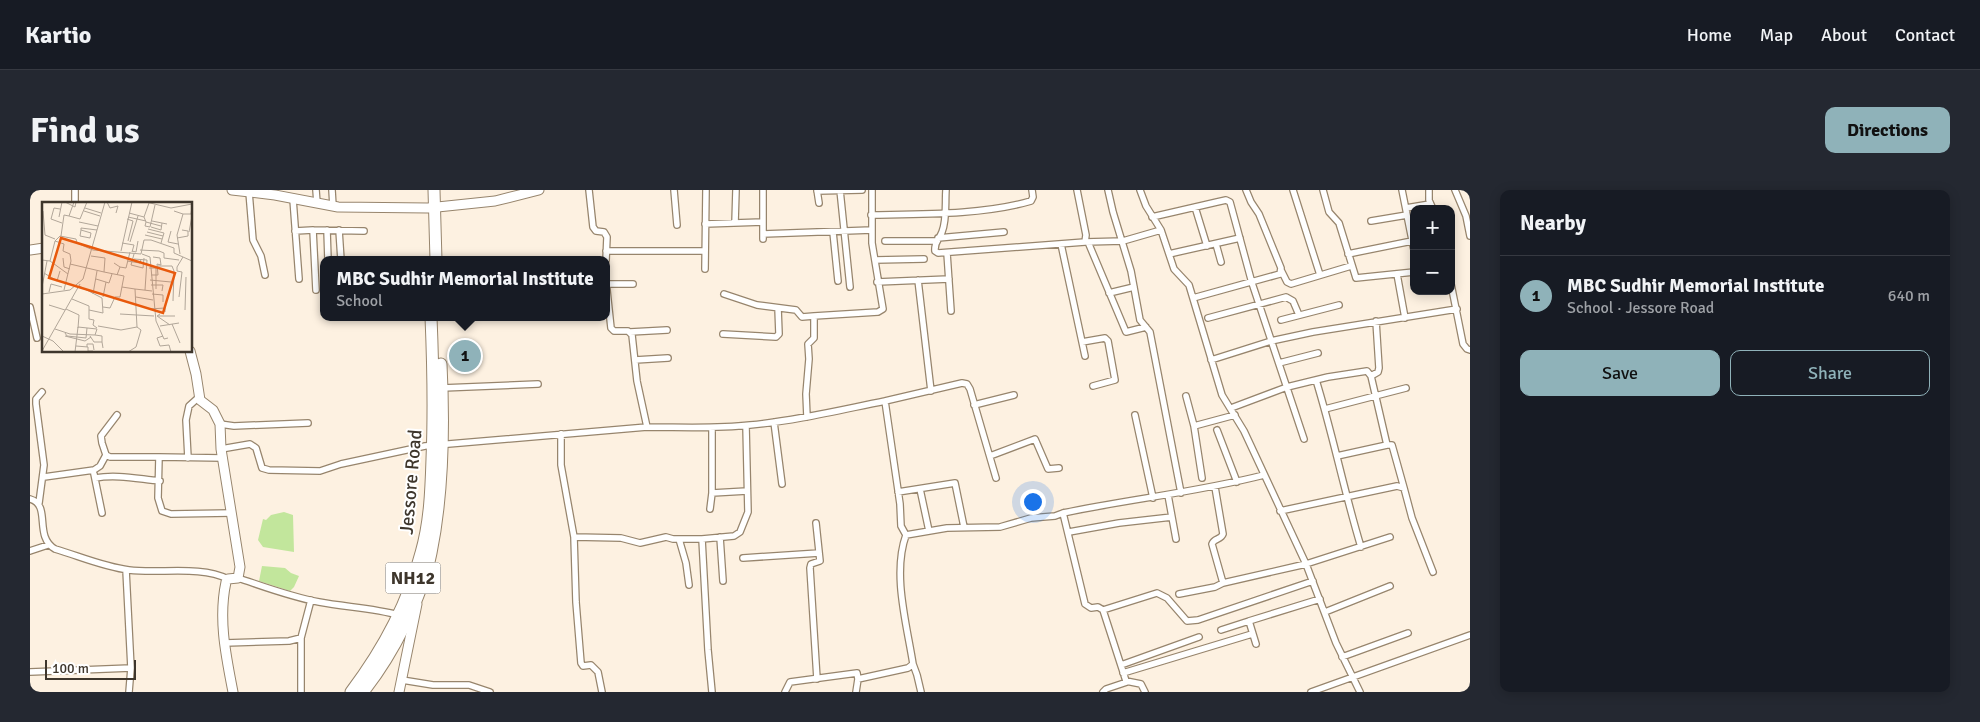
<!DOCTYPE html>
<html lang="en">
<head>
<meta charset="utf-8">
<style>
  body { margin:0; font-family:Signika,sans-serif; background:#242831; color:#f1f3f6 }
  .controls { position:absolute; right:15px; top:15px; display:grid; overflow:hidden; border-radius:10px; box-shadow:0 2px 12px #0003 }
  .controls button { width:45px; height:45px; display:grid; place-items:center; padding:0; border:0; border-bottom:1px solid #363941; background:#171b24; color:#f1f3f6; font:25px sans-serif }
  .scale { position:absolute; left:15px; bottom:12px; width:91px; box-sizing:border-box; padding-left:5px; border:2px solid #3e362c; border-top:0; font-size:14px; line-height:18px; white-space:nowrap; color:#3e362c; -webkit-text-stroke:4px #fff; paint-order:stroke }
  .you { position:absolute; left:1002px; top:311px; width:18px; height:18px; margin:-12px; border:4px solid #fff; border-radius:50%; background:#1a73e8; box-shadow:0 0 0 8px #1a73e833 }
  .badge { display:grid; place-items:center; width:32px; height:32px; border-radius:50%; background:#8fb2b9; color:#111; font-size:16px; font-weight:700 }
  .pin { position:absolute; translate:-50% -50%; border:2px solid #fff; box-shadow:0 1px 5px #0006 }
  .popup { position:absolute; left:290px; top:66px; width:290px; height:65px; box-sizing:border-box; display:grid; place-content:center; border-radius:10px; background:#171b24; filter:drop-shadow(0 1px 4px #0005); font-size:16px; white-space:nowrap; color:#9ea1a6 }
  .popup b { font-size:19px; color:#f1f3f6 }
  .popup::after { content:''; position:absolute; left:50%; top:100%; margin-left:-10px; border:10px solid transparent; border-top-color:#171b24 }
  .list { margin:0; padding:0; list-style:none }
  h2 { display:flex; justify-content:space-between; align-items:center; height:65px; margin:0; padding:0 20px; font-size:21px }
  h2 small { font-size:16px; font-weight:400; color:#9ea1a6 }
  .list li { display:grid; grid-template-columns:32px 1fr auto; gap:15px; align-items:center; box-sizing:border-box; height:80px; padding:0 20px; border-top:1px solid #363941 }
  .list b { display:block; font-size:19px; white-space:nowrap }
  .list p { margin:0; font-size:16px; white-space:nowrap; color:#9ea1a6 }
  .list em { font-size:16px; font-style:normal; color:#9ea1a6 }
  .actions { display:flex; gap:10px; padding:15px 20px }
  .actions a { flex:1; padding:11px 0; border:1px solid #8fb2b9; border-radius:10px; text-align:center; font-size:18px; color:#8fb2b9 }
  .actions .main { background:#8fb2b9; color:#111 }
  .map { position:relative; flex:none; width:1440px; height:502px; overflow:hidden; border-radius:10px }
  header { display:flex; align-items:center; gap:30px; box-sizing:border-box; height:70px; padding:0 25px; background:#171b24; border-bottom:1px solid #363941 }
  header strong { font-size:24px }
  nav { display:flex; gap:28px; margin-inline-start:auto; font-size:18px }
  .intro { display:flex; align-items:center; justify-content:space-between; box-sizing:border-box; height:120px; padding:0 30px }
  h1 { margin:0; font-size:35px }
  .button { padding:12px 22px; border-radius:10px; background:#8fb2b9; color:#111; font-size:18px; font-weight:700 }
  main { display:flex; gap:30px; padding:0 30px }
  aside { flex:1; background:#171b24; border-radius:10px; box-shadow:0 2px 12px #0003 }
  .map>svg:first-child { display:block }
  .water { fill:#c2e69c }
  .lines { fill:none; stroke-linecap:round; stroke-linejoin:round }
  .street-casing { stroke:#97856d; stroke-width:8 }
  .secondary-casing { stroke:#97856d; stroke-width:11 }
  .highway-casing { stroke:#97856d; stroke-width:13 }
  .street { stroke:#fff; stroke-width:5.5 }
  .secondary { stroke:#fff; stroke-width:9 }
  .highway { stroke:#fff; stroke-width:11 }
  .labels { text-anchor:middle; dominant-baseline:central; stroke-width:4; stroke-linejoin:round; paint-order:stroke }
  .shield { fill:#fff; stroke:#78726b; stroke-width:1 }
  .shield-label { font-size:18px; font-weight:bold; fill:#3e362c }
  .street-label { font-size:19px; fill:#3e362c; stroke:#fff }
  .inset-road { fill:none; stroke:#b1a699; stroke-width:1 }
  .view { fill:#e8590c; fill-opacity:0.15; stroke:#e8590c; stroke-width:2.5 }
  .inset-edge { fill:none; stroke:#3e362c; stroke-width:2.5 }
</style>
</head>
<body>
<header>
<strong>Kartio</strong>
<nav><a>Home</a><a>Map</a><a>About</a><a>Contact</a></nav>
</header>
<div class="intro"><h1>Find us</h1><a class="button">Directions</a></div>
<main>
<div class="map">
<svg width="1440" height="502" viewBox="0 0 1440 502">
  <rect width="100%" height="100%" fill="#fdf1e1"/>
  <path class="water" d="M254,322L263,325L264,362L233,357L228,350L233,329L236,330L241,325Z
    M232,376L255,378L261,383L269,386L264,397L260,401L229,391Z"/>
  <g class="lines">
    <defs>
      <path id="street" d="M286,0L287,13
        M302,0L303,16
        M559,0L563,37L566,41L574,42L577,47L576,70
        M644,0L647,35
        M787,0L789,13
        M810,0L820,97
        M916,0C915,13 917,30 912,42C909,50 904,52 905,61L908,63L1055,52L1056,45L1047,0
        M1078,0L1083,22L1101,81L1110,130L1120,142L1151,303
        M1110,0L1116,16L1131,40L1144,79L1159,95L1192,205L1214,241L1276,374L1306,453L1330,502
        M1263,0L1290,85
        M1293,0L1299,22L1309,33L1326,88L1384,82
        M1372,0L1384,60
        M1399,0V10L1403,19
        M1425,0L1436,26L1440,46
        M787,1L832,0
        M219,2L223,50L231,66L235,85
        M263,9L269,89
        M45,14V0
        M1165,17L1177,56
        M1376,18L1400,14
        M841,25C891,24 953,25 1001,11L1003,7L1002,0
        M1122,27L1187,12L1196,10L1200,12L1222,93L1274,249
        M1341,31L1377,25
        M705,33L706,0
        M675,34L733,32
        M283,40L286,100
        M297,40L298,70
        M309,40L311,70
        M265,41L283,40L334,41
        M803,42L808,91
        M733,44L842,40
        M908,48L974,42
        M733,49V0
        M855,51H906
        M1055,52L1093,51L1131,40
        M1058,52L1096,142L1116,137
        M1031,54L1055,166
        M1186,54L1191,72
        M576,61H674
        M917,63L921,121
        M1139,64L1210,48
        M1318,64L1382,51
        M845,70L894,69
        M675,79L676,0
        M1251,80L1257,92L1261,94L1321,76
        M1367,84L1375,128
        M888,90L901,201
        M576,91L581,138L584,141H598L602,145L607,191L617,237C651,237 685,239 720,235C765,231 810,220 855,211L870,314L871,336L876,345C862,384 877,435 883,474L878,478L828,489L826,502
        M847,92L919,89
        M576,94H603
        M1421,94L1433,154L1437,159L1440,160
        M1079,103L1104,97
        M694,104L727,115L766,120L772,127L784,126V148L778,154L779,169L776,204L777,227
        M1163,108L1250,84L1251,78L1229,24L1221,12L1216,0
        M0,117L7,148
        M784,126L848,122L853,119L842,53V0
        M1178,128L1256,107L1263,111L1269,125
        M1251,130L1309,115
        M600,142L637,140
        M693,144L746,147L749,144L748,118
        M1052,152L1075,148L1078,151L1085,190L1063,196
        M605,170L638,168
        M1181,170L1241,151L1283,142L1427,119
        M1249,173L1288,163
        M1341,186L1348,182L1349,178L1346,131
        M1286,190C1303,245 1314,301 1331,357
        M412,198L508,194
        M1156,206L1164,236L1172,288
        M855,211L932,193L937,194L940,199L966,288
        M944,215L984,205
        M1201,218L1257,197L1298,187L1337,181L1341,186L1357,255
        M1295,219L1376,198
        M87,225L71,246L72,253L76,265L80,267H129L128,308L132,321L141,324L201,323
        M1105,225L1123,308
        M744,232L752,294
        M190,234L204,236L278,233
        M1164,236L1205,225
        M1187,240L1207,292
        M531,244V275L544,347L546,412L551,473L553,476L561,475L568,482L572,502
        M191,259L220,254L226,258L232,278L239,280L290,281L311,274L395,256L617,237
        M960,266L1005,249L1018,279L1029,278
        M1307,266L1357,255H1362L1374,298
        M129,267L193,268
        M158,268L156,230L159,216L169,207
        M64,284L72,323
        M14,287L64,280L70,276L76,265
        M65,288C87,284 108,289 130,291
        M890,299L899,341
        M868,302L925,293L934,337
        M682,303L717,301
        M1138,305L1146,349
        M0,309C22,315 3,346 25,359C49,366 74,377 99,380C129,384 170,375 198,389
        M9,313L14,275L6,214V209L12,202
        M680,319L682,303V238
        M1250,321L1367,296L1374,298L1382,328L1403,382
        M1033,323C1100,309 1168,302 1234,285
        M786,333L790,371L781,374L780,378L787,489
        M1039,342L1089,333L1142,327
        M876,345L917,338L970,337L1001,328L1025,326L1033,323L1055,414L1061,418L1068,417L1073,420L1096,491L1111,494L1115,502
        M544,347L591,348L610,353L636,347L643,349H672L704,346L710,342L718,322L716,236
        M690,347L693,391
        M649,349L656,373L659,395
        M672,349L678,460L682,502
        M0,361L18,355
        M713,368L789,363
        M96,380L101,478L99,502
        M208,388C235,397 261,407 289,412C316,417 343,418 369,425
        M1193,393L1276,374L1360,347
        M1149,404L1185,397L1193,393L1182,354C1184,348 1191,350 1193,344L1185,297
        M1073,420L1127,403L1137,408L1157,431L1168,430L1283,391
        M1295,422L1360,396
        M1191,440L1219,431
        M271,448V502
        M195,453L259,451L271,448L281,410
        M1226,454L1219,431L1290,409
        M1312,467L1378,443
        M883,474L887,485L891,502
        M1091,475L1169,447
        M0,482L101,478
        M1093,483L1222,444
        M372,490L403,495H439L460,502
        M755,502L760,492L827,483L828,489
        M1073,502L1076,499L1097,492
        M1281,502L1440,445"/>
      <path id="secondary" d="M202,0L245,5L308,17L398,18L465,11L509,0
        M0,60L14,58
        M160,161L166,184L170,210L183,220L190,234L191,259L210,377L208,388L198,389L196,392C188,429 196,466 203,502
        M369,502L387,414"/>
      <path id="highway" d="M404,0L406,70
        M321,502C352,461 378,413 391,363C400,332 401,300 402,269C404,221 403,174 401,127
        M333,502C362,466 392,408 401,363C413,304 414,234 411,174"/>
    </defs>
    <use href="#street" class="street-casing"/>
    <use href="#secondary" class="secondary-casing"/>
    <use href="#highway" class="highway-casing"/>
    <use href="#street" class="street"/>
    <use href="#secondary" class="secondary"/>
    <use href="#highway" class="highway"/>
  </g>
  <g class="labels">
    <rect class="shield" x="355.5" y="372.5" width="55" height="31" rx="4"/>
    <g class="shield-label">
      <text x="383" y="388">NH12</text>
    </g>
    <g class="street-label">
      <text transform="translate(381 292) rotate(-85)">Jessore Road</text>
    </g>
  </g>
  <g transform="translate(12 12)">
    <rect width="150" height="150" fill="#fdf1e1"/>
    <path class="inset-road" d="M23,0L33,5L34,0M32,0L27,14L38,17L45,0M65,0L68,6L76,4L74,11M104,0L129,6L150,2M43,6L59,11M18,7L12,6L9,17L20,21M1,9L3,33L13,37M42,9L58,14M132,9L141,12L135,33L138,52M87,11L102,15L107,1M141,12H149L150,5M17,15L20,0M86,15L104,19M102,15L104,20L119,24M85,17L91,19L86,39M110,19L125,22M37,20L56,24M104,20L103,24L108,25L113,3M109,25L119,28L120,21M106,27L122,31L119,41M39,28L49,31L48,36L38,34L39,28V26L55,28M129,29L126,40L136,42M105,30L121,34M147,30L150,14M103,33L120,37M19,34L22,13L27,14M135,36L146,34V29L140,28M88,40L96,14M80,41L92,43L90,50M98,48L117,49L122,51V56L137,58M79,49L90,0M90,49L94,50L96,39M92,52L89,63L101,66L102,56M100,52L108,55L114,119L122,137L126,136M49,54L63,56L62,70L82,74L78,95H73L68,106L61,105M21,56L22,65L28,67M92,57L105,58L103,88M0,58L8,59L13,39M8,59L26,72M85,59L98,61L99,57M72,61L78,65L75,73M28,62L62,70M116,64H130L132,69M78,65L84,66L88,50M107,66H114V87M2,71L15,79L18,69M109,73H116L115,62L119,63L118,56L111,55M54,77L67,81L70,72M108,78L129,80M109,83H121L120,89M0,85L5,59M93,87L110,89M22,88L29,59L28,52L21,49L22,42L13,39L18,34L34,37L35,41L51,48L99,52L102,38H109L132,46V51L150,59M7,90L9,82L20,85M0,92L28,88L41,77L63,0M51,92L55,69M110,92L121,93V100M61,95L64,80M94,95L111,98M137,95L140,70L135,69V65L141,55M30,97L47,104V108L61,111L60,96L37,84M131,99L132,69M7,103L23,108M24,107L37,113L36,126M107,107L123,106V110M47,108V117L52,118L51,123L55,126M143,108L144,75M78,112L112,114M118,112L115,114L128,123M116,114H133M130,122L138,141M56,124L79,128L95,125L93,87L80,85M118,124L137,121M13,127L28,132L53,133M23,131L25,134L44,136L45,126M0,134L11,139L22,150M23,134L43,139L49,135M48,134L52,140H60L61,146M121,134L115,136L118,144L127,143L129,150M34,144L46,145V149H51M45,145V142H51L52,148M0,149L38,82M33,150L36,125L55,127L53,133L60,134V140M86,150L94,145L99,128L95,125"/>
    <path class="view" d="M19,36L133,71L121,111L7,76Z"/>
    <rect width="150" height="150" class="inset-edge"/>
  </g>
</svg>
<div class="controls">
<button>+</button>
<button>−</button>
</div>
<div class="scale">100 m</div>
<div class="you"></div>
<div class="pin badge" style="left:435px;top:166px">1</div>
<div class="popup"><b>MBC Sudhir Memorial Institute</b>School</div>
</div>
<aside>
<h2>Nearby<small></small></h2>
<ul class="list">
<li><span class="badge">1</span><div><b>MBC Sudhir Memorial Institute</b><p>School · Jessore Road</p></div><em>640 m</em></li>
</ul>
<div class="actions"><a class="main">Save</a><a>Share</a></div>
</aside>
</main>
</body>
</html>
